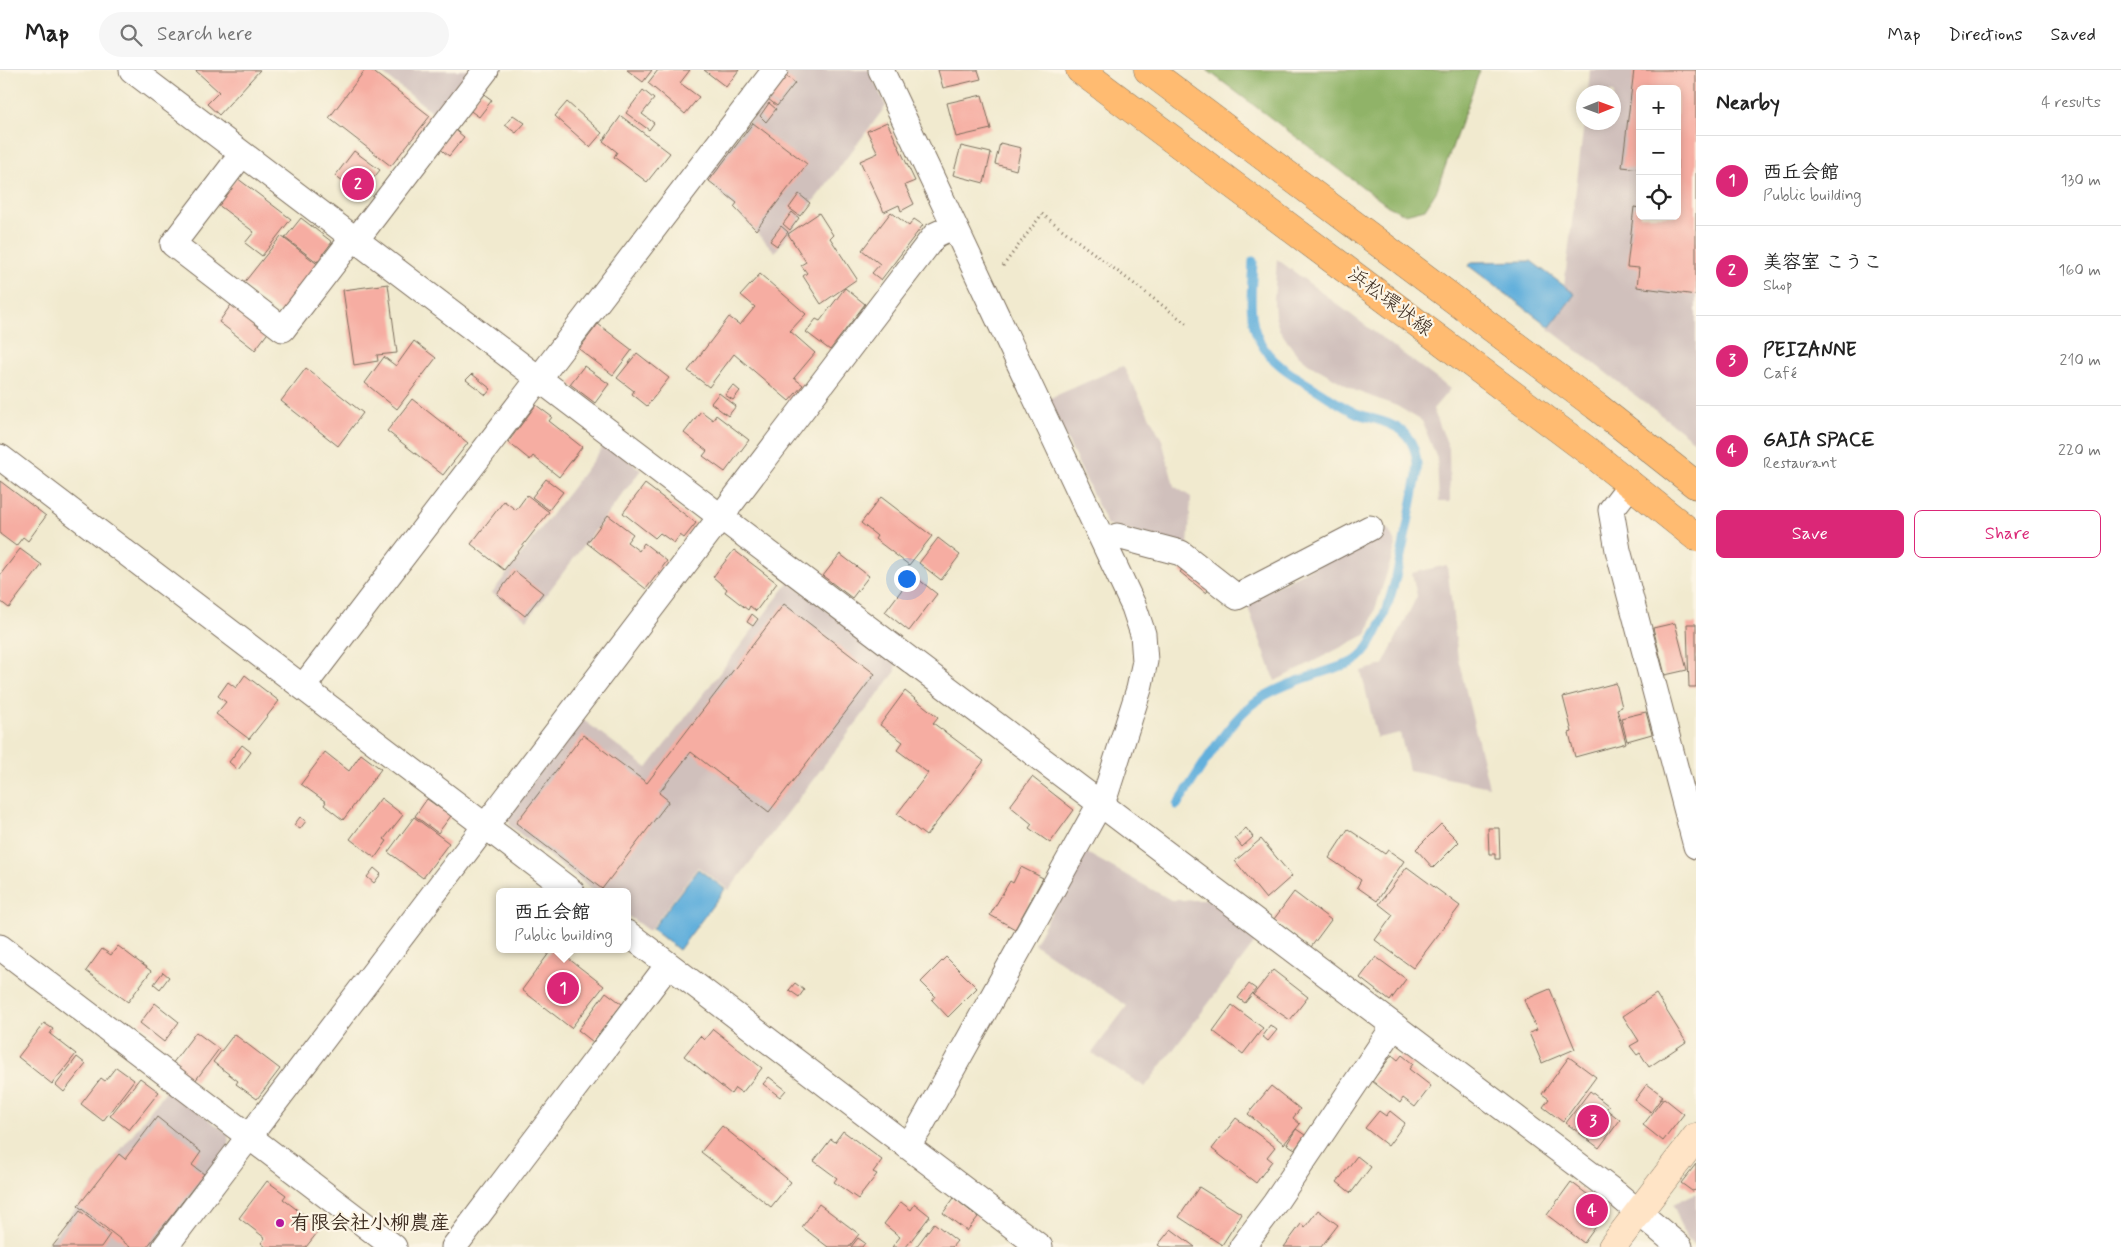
<!DOCTYPE html>
<html lang="en">
<head>
<meta charset="utf-8">
<style>
  body { margin:0; font-family:Mynerve,"Klee One",sans-serif; background:#f6f6f6; color:#222 }
  .controls { position:absolute; right:15px; top:15px; display:grid; overflow:hidden; border-radius:8px; box-shadow:0 2px 8px #0003 }
  .controls button { width:45px; height:45px; display:grid; place-items:center; padding:0; border:0; border-bottom:1px solid #e0e0e0; background:#fff; color:#222; font:25px sans-serif }
  .compass { position:absolute; left:1576px; top:15px; width:45px; height:45px; border-radius:50%; background:#fff; box-shadow:0 2px 8px #0003; rotate:89deg }
  .you { position:absolute; left:906px; top:508px; width:18px; height:18px; margin:-12px; border:4px solid #fff; border-radius:50%; background:#1a73e8; box-shadow:0 0 0 8px #1a73e833 }
  .badge { display:grid; place-items:center; width:32px; height:32px; border-radius:50%; background:#db2777; color:#fff; font-size:16px; font-weight:700 }
  .pin { position:absolute; translate:-50% -50%; border:2px solid #fff; box-shadow:0 1px 5px #0006 }
  .popup { position:absolute; left:496px; top:818px; width:135px; height:65px; box-sizing:border-box; display:grid; place-content:center; border-radius:8px; background:#fff; filter:drop-shadow(0 1px 4px #0005); font-size:16px; white-space:nowrap; color:#767676 }
  .popup b { font-size:19px; color:#222 }
  .popup::after { content:''; position:absolute; left:50%; top:100%; margin-left:-10px; border:10px solid transparent; border-top-color:#fff }
  .list { margin:0; padding:0; list-style:none }
  h2 { display:flex; justify-content:space-between; align-items:center; height:65px; margin:0; padding:0 20px; font-size:21px }
  h2 small { font-size:16px; font-weight:400; color:#767676 }
  .list li { display:grid; grid-template-columns:32px 1fr auto; gap:15px; align-items:center; box-sizing:border-box; height:90px; padding:0 20px; border-top:1px solid #e0e0e0 }
  .list b { display:block; font-size:19px; white-space:nowrap }
  .list p { margin:0; font-size:16px; white-space:nowrap; color:#767676 }
  .list em { font-size:16px; font-style:normal; color:#767676 }
  .actions { display:flex; gap:10px; padding:15px 20px }
  .actions a { flex:1; padding:11px 0; border:1px solid #db2777; border-radius:8px; text-align:center; font-size:18px; color:#db2777 }
  .actions .main { background:#db2777; color:#fff }
  .icon { flex:none; width:28px; height:28px; fill:none; stroke:currentColor; stroke-width:2; stroke-linecap:round; stroke-linejoin:round }
  .map { position:relative; flex:none; width:1696px; height:1177px; overflow:hidden }
  header { display:flex; align-items:center; gap:30px; box-sizing:border-box; height:70px; padding:0 25px; background:#fff; border-bottom:1px solid #e0e0e0 }
  header strong { font-size:24px }
  nav { display:flex; gap:28px; margin-inline-start:auto; font-size:18px }
  .search { width:350px; height:45px; background:#f6f6f6; display:flex; align-items:center; gap:12px; box-sizing:border-box; padding:0 18px; border-radius:28px; color:#767676; font-size:19px }
  main { display:flex }
  aside { flex:1; background:#fff }
  .map>svg:first-child { display:block }
  .industrial { fill:#d0c0bc; fill-rule:evenodd }
  .forest { fill:#90b368; stroke:#666e43 }
  .water { fill:#63b0dc; stroke:#4f6d7d }
  .lines { fill:none; stroke-linecap:round; stroke-linejoin:round }
  .stream { stroke:#63b0dc; stroke-width:9 }
  .building { fill:#f6ada2 }
  .street-casing { stroke:#7b6d5c; stroke-width:27 }
  .secondary-casing { stroke:#7b6d5c; stroke-width:29 }
  .primary-casing { stroke:#7b6d5c; stroke-width:29 }
  .path { stroke:#7b6d5c; stroke-width:3; stroke-dasharray:1 4; stroke-linecap:butt }
  .street { stroke:#fff; stroke-width:25 }
  .secondary { stroke:#ffe4c6; stroke-width:28 }
  .primary { stroke:#ffbb71; stroke-width:28 }
  .poi-dot { fill:#b5179e; stroke:#fcf5e5; stroke-width:2 }
  .labels { text-anchor:middle; dominant-baseline:central; stroke-width:4.5; stroke-linejoin:round; paint-order:stroke }
  .street-label { font-size:20px; fill:#3b2a1e; stroke:#fcf5e5 }
  .poi-label { font-size:20px; font-weight:bold; fill:#3b2a1e; stroke:#fcf5e5; text-anchor:start }
</style>
</head>
<body>
<header>
<strong>Map</strong>
<div class="search"><svg class="icon" aria-label="search" viewBox="0 0 24 24"><circle cx="10" cy="10" r="6"/><path d="M15 15l6 6"/></svg>Search here</div>
<nav><a>Map</a><a>Directions</a><a>Saved</a></nav>
</header>
<main>
<div class="map">
<svg width="1696" height="1177" viewBox="0 0 1696 1177">
  <rect width="100%" height="100%" fill="#fcf5e5"/>
  <filter id="ink" filterUnits="userSpaceOnUse"><feTurbulence type="fractalNoise" baseFrequency=".02" numOctaves="2"/><feDisplacementMap in="SourceGraphic" scale="10" xChannelSelector="R" yChannelSelector="G"/><feConvolveMatrix kernelMatrix="1 2 1 2 8 2 1 2 1" color-interpolation-filters="sRGB"/></filter>
  <filter id="wash" filterUnits="userSpaceOnUse"><feTurbulence type="fractalNoise" baseFrequency=".0096" numOctaves="4" result="noise"/><feDisplacementMap in="SourceGraphic" scale="20" xChannelSelector="R" yChannelSelector="G"/><feGaussianBlur stdDeviation="1.12" result="paint"/><feColorMatrix in="noise" values="0 0 0 0 0 0 0 0 0 0 0 0 0 0 0 0 0 1.4 0 .05"/><feComposite in="paint" operator="in"/></filter>
  <g filter="url(#wash)">
    <rect width="100%" height="100%" fill="#f1eacf"/>
    <path class="industrial" d="M378,0H476L439,47Z
      M788,0H869L886,36L775,182L706,108Z
      M1590,0H1696V372L1549,259L1575,224L1564,217L1584,53L1614,52V22H1588ZM1640,19H1677V146H1640Z
      M1277,189L1450,319L1433,339L1449,378L1450,432H1439L1437,389L1422,351L1397,336L1356,321L1308,293L1296,283L1287,271L1279,259L1275,246L1274,231Z
      M1123,296L1162,370L1174,416L1191,427L1188,476L1107,455L1048,329Z
      M606,373L641,400L527,550L492,523Z
      M1388,459L1396,475L1367,564L1275,611L1246,532Z
      M1447,495L1458,588L1489,717L1409,700L1400,663L1377,668L1361,601L1383,595L1417,526L1412,503Z
      M789,512L895,592L896,601L729,820L698,797L649,861L627,845V822H596L510,756L508,744L581,648L647,698Z
      M1085,782L1171,830H1210L1259,867L1145,1017L1092,983L1127,936L1034,874Z
      M168,1018L228,1064L229,1075L152,1177H46Z
      M1696,1123V1175L1686,1168L1673,1134Z"/>
    <path class="forest" d="M1207,0H1480L1436,122L1425,139L1405,144L1388,136Z"/>
    <path class="water" d="M1531,191L1575,224L1550,257L1469,196L1472,192Z
      M698,799L725,819L679,880L652,859Z"/>
    <g class="lines">
      <path class="stream" d="M1177,735C1198,704 1222,660 1250,636C1274,615 1323,603 1353,592C1391,572 1408,448 1417,406C1418,390 1416,373 1402,361C1389,351 1371,349 1356,343C1343,337 1331,329 1319,321C1296,307 1272,295 1259,270C1247,246 1252,217 1253,191"/>
    </g>
    <g id="blocks">
      <path class="building" d="M195,0H260L219,45L207,34L219,22Z
        M365,0H371L430,46L391,96L329,48Z
        M627,0H652L643,12Z
        M658,0H690L680,13L699,27L685,44L648,13Z
        M704,0H739L726,17Z
        M938,0H978L981,9L943,18Z
        M1634,0H1696V225L1637,217L1639,198L1627,197L1634,137L1640,138V146H1677V19H1640V99L1622,97Z
        M786,6L795,13L777,36L768,29Z
        M643,20L654,29L642,44L654,53L649,60L626,43Z
        M481,22L492,30L479,47L468,39Z
        M982,25L991,59L956,67L947,33Z
        M567,32L602,63L590,77L555,46Z
        M769,33L776,39L766,52L760,46Z
        M513,45L525,53L516,63L505,55Z
        M621,46L670,83L647,112L614,87L617,82L603,71Z
        M887,52L915,111L905,115L914,134L901,141L899,135L884,142L860,91L878,83L867,61Z
        M753,53L807,94L756,160L734,137L737,133L709,111Z
        M453,58L464,67L449,86L438,77Z
        M1000,73L1021,78L1016,100L995,94Z
        M961,76L991,83L984,113L953,105Z
        M354,81L380,100L360,125L335,106Z
        M237,108L291,149L262,186L245,173L254,162L217,134Z
        M799,124L810,133L800,146L789,138Z
        M792,142L799,148L790,160L783,154Z
        M891,142L909,156L914,149L923,155L881,210L872,203L880,194L862,180Z
        M819,143L833,165L830,168L857,209L821,234L803,206L807,203L801,195L806,192L788,164Z
        M301,148L332,172L317,192L285,168Z
        M781,156L788,162L777,176L770,171Z
        M281,166L320,196L283,244L243,214Z
        M760,204L806,244L790,261L815,283L794,308L803,315L789,331L734,284L709,317L688,301L729,247L740,255L755,237L741,225Z
        M388,214L397,283L377,285L378,291L354,295L343,220Z
        M845,218L865,234L830,280L806,262L816,249L820,251Z
        M233,232L270,260L255,280L219,252Z
        M598,254L632,280L613,305L579,279Z
        M414,271L436,288L397,339L365,313L384,287L396,296Z
        M637,283L669,308L647,336L632,324L634,321L617,308Z
        M584,296L609,314L595,333L570,314Z
        M306,298L363,343L338,376L281,331Z
        M472,304L491,319L486,325L466,310Z
        M733,315L740,321L733,330L725,325Z
        M719,323L736,336L728,346L711,333Z
        M412,329L468,373L443,405L387,361Z
        M536,335L552,347L549,351L582,377L559,407L533,386L530,390L508,372Z
        M701,341L713,350L716,345L749,370L725,402L703,386L707,381L684,363Z
        M546,409L563,422L549,440L532,427Z
        M0,411L46,446L28,471L23,467L16,476L0,464Z
        M645,414L696,453L684,468L680,465L674,473L660,463L655,468L623,443Z
        M527,425L549,442L504,500L471,474L504,431L516,440Z
        M881,427L932,466L909,495L875,469L877,466L861,453Z
        M608,445L633,464L627,472L639,481L644,473L667,491L646,519L587,473Z
        M938,468L960,485L941,510L919,493Z
        M20,479L42,495L9,538L0,531V505Z
        M734,480L777,513L756,541L750,536L748,540L725,522L727,519L713,507Z
        M840,484L869,506L852,528L823,506Z
        M1184,497L1211,517L1206,523L1180,502Z
        M515,501L543,523L525,546L497,524Z
        M913,505L937,524L909,561L885,542Z
        M784,534L875,604L769,742L691,682L659,723L669,731L602,819L516,753L583,665L647,713Z
        M752,544L758,549L753,556L747,552Z
        M1675,553L1687,600L1665,605L1653,558Z
        M1687,554H1696V617H1689Z
        M245,605L279,631L249,669L216,644L226,632L218,626L228,612L236,618Z
        M1616,613L1622,637L1617,639L1626,673L1575,687L1569,663L1572,662L1563,627Z
        M905,621L938,647L933,653L984,691L926,766L897,744L928,703L897,680L903,672L880,655Z
        M1646,642L1652,664L1627,671L1621,648Z
        M242,675L251,682L238,700L229,692Z
        M325,682L349,701L361,684L381,699L343,750L324,735L326,732L301,714Z
        M1032,707L1074,740L1050,773L1029,758L1032,754L1010,736Z
        M381,728L403,745L384,769L387,771L375,788L350,769Z
        M427,729L451,746L438,763L415,746Z
        M300,747L306,751L300,759L294,755Z
        M414,747L449,773L423,808L388,782Z
        M1441,754L1459,772L1433,798L1416,779Z
        M1246,758L1253,767L1242,777L1235,768Z
        M1488,758H1499L1500,789H1495V784H1489Z
        M1348,759L1385,784L1388,780L1404,791L1377,831L1357,817L1361,810L1329,788Z
        M1261,769L1292,806L1266,829L1235,791Z
        M1021,797L1043,808L1015,859L990,845L1010,811L1013,813Z
        M1407,797L1460,836L1413,898L1375,870L1393,845L1379,834Z
        M374,798L381,804L374,813L367,807Z
        M1294,822L1331,850L1311,877L1274,849Z
        M118,876L151,901L128,932L86,901L102,879L111,885Z
        M552,879H556L604,916L571,958L522,920Z
        M946,887L977,918L948,947L932,930L935,926L921,912Z
        M1376,887L1406,909L1390,931L1360,908Z
        M1273,900L1308,927L1290,950L1253,925Z
        M163,902L169,907L160,919L154,914Z
        M795,913L804,920L799,927L789,920Z
        M1249,914L1256,919L1245,933L1238,928Z
        M1550,919L1575,979L1542,993L1529,963L1537,960L1524,930Z
        M606,922L622,934L593,972L578,960Z
        M1656,924L1686,972L1649,997L1640,983L1637,985L1630,976L1639,971L1623,946Z
        M155,933L179,952L164,972L140,953Z
        M1232,935L1263,958L1243,984L1213,961Z
        M44,953L53,959L50,964L76,984L52,1014L18,987Z
        M1270,955L1277,960L1268,971L1262,966Z
        M713,959L762,998L742,1023L735,1018L731,1024L684,986L700,966L704,970Z
        M196,962L219,979L195,1011L172,994Z
        M234,964L280,999L257,1029L236,1014L238,1011L213,992Z
        M1392,985L1398,990L1402,985L1413,994L1409,999L1431,1016L1415,1037L1403,1028L1400,1033L1372,1011Z
        M77,987L86,994L64,1022L56,1015Z
        M1569,987L1596,1007L1563,1052L1543,1037L1549,1029L1542,1024Z
        M116,997L134,1010L103,1051L81,1034L101,1008L105,1011Z
        M769,1007L786,1020L780,1027L763,1014Z
        M140,1008L159,1022L129,1060L110,1046Z
        M1647,1014L1663,1026L1651,1042L1635,1030Z
        M1271,1016L1300,1039L1293,1048L1300,1054L1284,1074L1248,1044Z
        M1590,1021L1609,1036L1606,1039L1620,1050L1599,1078L1566,1053Z
        M1664,1028L1684,1044L1663,1071L1643,1055Z
        M1379,1041L1386,1046L1390,1041L1405,1053L1388,1076L1365,1058Z
        M157,1047L201,1082L192,1095L204,1104L147,1177H130L78,1136L119,1084L125,1089Z
        M1236,1048L1275,1077L1267,1087L1272,1091L1256,1113L1212,1079Z
        M722,1056L791,1112L771,1137L701,1082Z
        M1296,1059L1305,1065L1295,1079L1287,1074Z
        M843,1061L882,1090L873,1102L877,1104L858,1129L834,1112L837,1108L814,1091L831,1069L835,1072Z
        M1357,1086L1371,1097L1351,1123L1337,1112Z
        M1696,1094V1120L1692,1121L1681,1113Z
        M267,1111L286,1125L283,1129L321,1158L306,1177H266L261,1173L265,1168L239,1148Z
        M1571,1112L1608,1140L1584,1173L1547,1145Z
        M1199,1117L1242,1144L1222,1175L1179,1147Z
        M954,1128L978,1147L967,1161L943,1143Z
        M901,1132L911,1140L915,1134L930,1146L906,1177H892L900,1167L884,1154Z
        M819,1134L859,1164L849,1177H828L802,1157Z
        M1318,1140L1338,1155L1321,1177H1284L1301,1154L1305,1157Z
        M80,1141L110,1164L101,1177H52Z
        M934,1153L957,1171L952,1177H916Z
        M1171,1159L1195,1177H1161L1158,1175Z
        M858,1168L865,1173L862,1177H851Z"/>
    </g>
  </g>
  <g filter="url(#ink)">
    <use href="#blocks" fill-opacity="0" stroke="#7b6d5c" stroke-width="1"/>
    <g class="lines">
      <defs>
        <path id="street" d="M132,0L721,447L1618,1125L1680,1177
          M881,0L1134,537L1143,564L1145,591L1139,619L1106,723L919,1059L907,1076
          M242,84L173,174L283,259L353,168
          M356,170L486,0
          M0,387L572,822
          M1631,414L1611,440L1618,480L1696,776
          M1104,473L1117,466L1181,483L1237,527L1370,458
          M303,617L775,0
          M627,863L1040,1177
          M0,877L394,1177
          M165,1177L935,165L954,156
          M454,1177L668,895
          M1242,1177L1275,1133L1394,956"/>
        <path id="secondary" d="M1612,1177L1696,1067"/>
        <path id="primary" d="M1080,0L1596,387L1696,467
          M1148,0L1596,336L1696,415"/>
      </defs>
      <use href="#street" class="street-casing"/>
      <use href="#secondary" class="secondary-casing"/>
      <use href="#primary" class="primary-casing"/>
      <path class="path" d="M1003,196L1042,144L1187,254"/>
      <use href="#street" class="street"/>
      <use href="#secondary" class="secondary"/>
      <use href="#primary" class="primary"/>
    </g>
  </g>
  <circle class="poi-dot" cx="280" cy="1153" r="5"/>
  <g class="labels">
    <g class="street-label">
      <text transform="translate(1390 232) rotate(37)">浜松環状線</text>
    </g>
    <g class="poi-label">
      <text x="290" y="1153">有限会社小柳農産</text>
    </g>
  </g>
</svg>
<div class="controls">
<button>+</button>
<button>−</button>
<button><svg class="icon" aria-label="locate" viewBox="0 0 24 24"><circle cx="12" cy="12" r="6"/><path d="M12 2v4M12 18v4M2 12h4M18 12h4"/></svg></button>
</div>
<svg class="compass" viewBox="-18 -18 36 36"><path d="M0-13l5 13h-10z" fill="#e53935"/><path d="M0 13l5-13h-10z" fill="#767676"/></svg>
<div class="you"></div>
<div class="pin badge" style="left:563px;top:918px">1</div>
<div class="popup"><b>西丘会館</b>Public building</div>
<div class="pin badge" style="left:358px;top:114px">2</div>
<div class="pin badge" style="left:1593px;top:1051px">3</div>
<div class="pin badge" style="left:1592px;top:1140px">4</div>
</div>
<aside>
<h2>Nearby<small>4 results</small></h2>
<ul class="list">
<li><span class="badge">1</span><div><b>西丘会館</b><p>Public building</p></div><em>130 m</em></li>
<li><span class="badge">2</span><div><b>美容室 こうこ</b><p>Shop</p></div><em>160 m</em></li>
<li><span class="badge">3</span><div><b>PEIZANNE</b><p>Café</p></div><em>210 m</em></li>
<li><span class="badge">4</span><div><b>GAIA SPACE</b><p>Restaurant</p></div><em>220 m</em></li>
</ul>
<div class="actions"><a class="main">Save</a><a>Share</a></div>
</aside>
</main>
</body>
</html>
